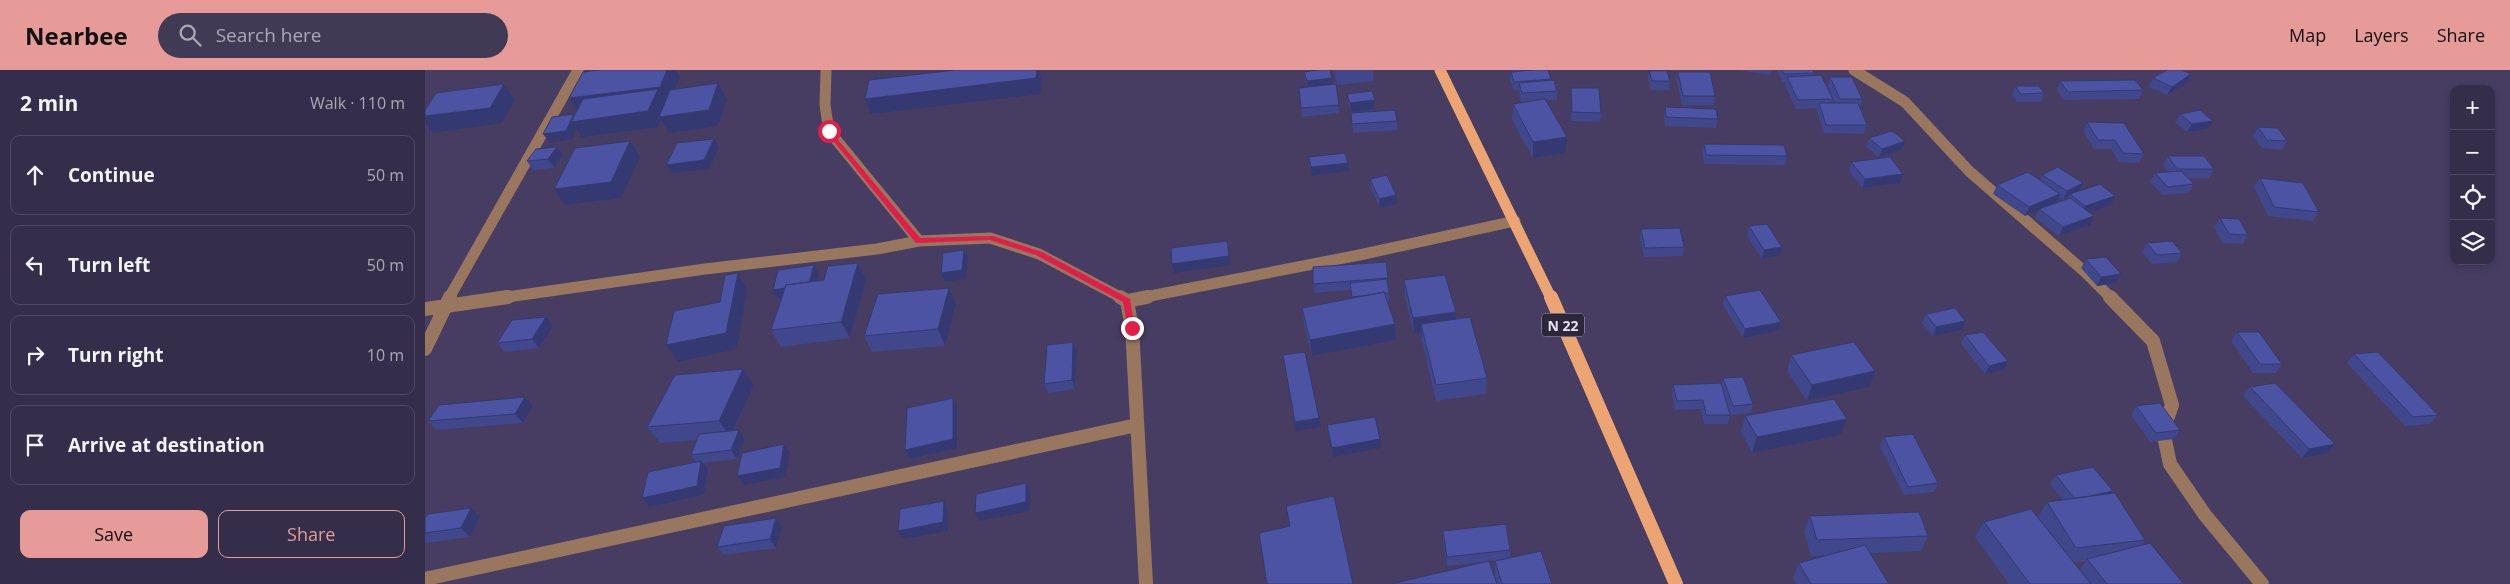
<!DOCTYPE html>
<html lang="en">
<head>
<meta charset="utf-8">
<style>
  body { margin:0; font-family:"Open Sans",sans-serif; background:#403a54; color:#f1f3f6 }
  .controls { position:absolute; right:15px; top:15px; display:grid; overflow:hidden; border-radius:10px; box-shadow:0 2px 8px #0003 }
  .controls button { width:45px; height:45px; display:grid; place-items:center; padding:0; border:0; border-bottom:1px solid #4f4a62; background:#352e4a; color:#f1f3f6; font:25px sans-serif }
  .stop { position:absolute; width:15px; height:15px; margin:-11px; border:4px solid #e11d48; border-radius:50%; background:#fff }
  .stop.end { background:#e11d48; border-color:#fff; box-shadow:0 1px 5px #0008 }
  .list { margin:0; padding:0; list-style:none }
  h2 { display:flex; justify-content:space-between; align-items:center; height:65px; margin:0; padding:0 20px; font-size:21px }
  h2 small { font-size:16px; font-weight:400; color:#aaa8b5 }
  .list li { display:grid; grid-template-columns:32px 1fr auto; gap:15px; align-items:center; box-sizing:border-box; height:80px; margin:0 10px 10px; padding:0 10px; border:1px solid #4f4a62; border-radius:10px }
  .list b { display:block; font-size:19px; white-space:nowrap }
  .list em { font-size:16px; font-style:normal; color:#aaa8b5 }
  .actions { display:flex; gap:10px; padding:15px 20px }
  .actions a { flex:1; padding:11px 0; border:1px solid #e69b98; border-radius:10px; text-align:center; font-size:18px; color:#e69b98 }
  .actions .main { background:#e69b98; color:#111 }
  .icon { flex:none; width:28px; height:28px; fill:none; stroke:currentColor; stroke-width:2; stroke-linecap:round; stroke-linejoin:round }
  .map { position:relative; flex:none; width:2085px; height:514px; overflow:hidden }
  header { display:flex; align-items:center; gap:30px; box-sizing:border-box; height:70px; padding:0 25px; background:#e69b98; color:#111 }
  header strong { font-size:24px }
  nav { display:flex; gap:28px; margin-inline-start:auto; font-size:18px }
  .search { width:350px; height:45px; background:#403a54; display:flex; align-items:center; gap:12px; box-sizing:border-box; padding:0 18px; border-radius:28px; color:#aaa8b5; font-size:19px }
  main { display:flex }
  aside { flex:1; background:#352e4a }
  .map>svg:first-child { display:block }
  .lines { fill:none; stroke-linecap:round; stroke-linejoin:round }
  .minor-far1 { stroke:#99765e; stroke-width:11 }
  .minor { stroke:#99765e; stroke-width:14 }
  .major-far1 { stroke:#eba472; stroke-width:11 }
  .major { stroke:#eba472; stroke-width:14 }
  .wall { fill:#40478b; fill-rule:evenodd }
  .shaded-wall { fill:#343a71 }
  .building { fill:#4b53a2; stroke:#343a71 }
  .route { fill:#e11d48 }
  .labels { text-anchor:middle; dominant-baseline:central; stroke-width:4; stroke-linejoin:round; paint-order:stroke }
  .shield { fill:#2c2839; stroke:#aeaabf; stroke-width:1 }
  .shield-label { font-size:14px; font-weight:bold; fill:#e6e1f8 }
</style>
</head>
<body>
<header>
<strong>Nearbee</strong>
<div class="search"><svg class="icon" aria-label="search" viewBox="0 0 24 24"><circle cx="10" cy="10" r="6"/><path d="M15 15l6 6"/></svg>Search here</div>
<nav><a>Map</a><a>Layers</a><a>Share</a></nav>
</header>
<main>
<aside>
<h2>2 min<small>Walk · 110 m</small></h2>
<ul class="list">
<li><svg class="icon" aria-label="ahead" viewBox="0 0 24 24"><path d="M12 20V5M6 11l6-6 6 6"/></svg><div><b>Continue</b></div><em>50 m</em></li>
<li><svg class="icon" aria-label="left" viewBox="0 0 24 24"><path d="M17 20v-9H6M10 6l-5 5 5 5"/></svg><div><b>Turn left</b></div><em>50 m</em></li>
<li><svg class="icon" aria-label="right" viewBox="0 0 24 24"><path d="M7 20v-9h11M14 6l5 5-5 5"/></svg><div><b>Turn right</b></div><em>10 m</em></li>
<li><svg class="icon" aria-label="arrive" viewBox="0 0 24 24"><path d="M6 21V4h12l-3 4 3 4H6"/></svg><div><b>Arrive at destination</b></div></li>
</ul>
<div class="actions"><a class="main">Save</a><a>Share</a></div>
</aside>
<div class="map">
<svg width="2085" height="514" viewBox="0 0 2085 514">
  <rect width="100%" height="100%" fill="#473d63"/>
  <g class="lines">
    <path class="minor-far1" d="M401,0L400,35L404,61L494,171
      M1429,0L1480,32L1544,101L1660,202L1686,228
      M24,228L153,0
      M75,228L280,199L452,179L494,171L565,168L614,184L697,228
      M715,228L939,184L1090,151"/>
    <path class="minor" d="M695,227L702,231L707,258L721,514
      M1685,227L1728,271L1747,335L1738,361L1745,394L1780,445L1837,514
      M702,231L722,227
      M0,239L83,227
      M0,279L25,227
      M0,509L712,355"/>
    <path class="major-far1" d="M1015,0L1126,228"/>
    <path class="major" d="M1126,227L1251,514"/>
  </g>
  <path class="wall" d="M909,0H948L949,11L912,15Z
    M1087,0H1123L1126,9V11L1132,21V30H1120L1140,83L1108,88L1087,50L1088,34L1109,31L1096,32L1094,20H1089L1085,10L1086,2L1087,1Z
    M1314,0H1347L1346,5Z
    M1352,0H1388L1389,3L1388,6L1408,29L1407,33H1410L1403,16L1405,7L1437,29L1435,37L1442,55L1439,64L1399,63L1392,41V38L1371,39L1360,15L1361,12H1357Z
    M1224,1L1245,11L1244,20H1226L1223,9Z
    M879,2L908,15L911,14L914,43L877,47L874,18L882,17Z
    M1253,2L1290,26L1289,35H1257L1252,10Z
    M1728,8L1762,13L1742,25L1724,17Z
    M1635,11L1718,20L1714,29L1639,30L1632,20Z
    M1590,16L1619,23L1616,32H1592L1587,25Z
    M1146,18L1176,43L1175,52L1146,51Z
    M922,24L950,30V39L926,42L923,33Z
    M1240,37L1293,49L1291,58L1240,56L1239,46Z
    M926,43L972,51V60L928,63Z
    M1755,44L1788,51L1783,59L1762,62L1750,52Z
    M1662,52L1719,84L1714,93L1694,92L1686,79H1669L1658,61Z
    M1833,57L1862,71L1857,80L1837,78L1828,66Z
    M1444,68L1480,71L1477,80L1454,87L1441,77Z
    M1279,74L1362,86L1360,95L1279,94L1277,82Z
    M138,85L130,98L108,100L102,91Z
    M1743,86L1789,99L1784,108H1763L1769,114L1764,123L1738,125L1725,112L1730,103L1743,102L1738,95Z
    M1426,92L1475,113L1437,118L1424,101Z
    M1617,105L1658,113L1655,121L1686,135L1665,142V155L1634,166L1610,148L1614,140L1600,146L1568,124L1572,115L1615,110ZM1633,127L1638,130L1643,127V128L1631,133Z
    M1835,108L1894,142L1888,151L1843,146L1829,117Z
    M945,109L972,134L955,138L946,118Z
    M1795,148L1823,165L1818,174L1798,173L1789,157Z
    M1324,156L1357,177L1355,186L1337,189L1322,165Z
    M1216,159L1259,177L1258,186L1219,187L1215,168Z
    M1722,173L1757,183L1752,192L1727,194L1717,182Z
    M1661,189L1696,204L1691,213L1672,216L1656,198Z
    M961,192L964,232H962L971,270L887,286L879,254L877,238L927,228L926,220L889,223L888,214Z
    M433,193L441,209L425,268L356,277L346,260L357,228L353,229L348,220L394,204L392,211L399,210Z
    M979,210L1031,249L1062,308L1061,324L1011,331L997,270V263L989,264L980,226Z
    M1300,226L1356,252L1354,261L1318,268L1298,235Z
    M531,235L520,276L447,282L439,266Z
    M1501,244L1537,260L1508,266L1497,253Z
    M121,247L128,256L114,278L80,282L72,273Z
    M1812,262L1857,294L1851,303H1828L1806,271Z
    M1540,265L1583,291L1579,300L1560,304L1536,274Z
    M648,272L652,281L650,319L623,323L619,314Z
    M1929,284L2013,345L2005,354L1980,356L1922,293Z
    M1366,285L1444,317L1382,331L1362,301Z
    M1298,308L1328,334L1326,343L1306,345L1303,338L1305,345L1303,354H1279L1276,339L1250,340L1247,324L1248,315L1297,314Z
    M329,315L309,360L320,368L312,389L278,393L283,399L279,425L224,437L217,428L271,392L266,385L272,370L235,373L222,357Z
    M1825,317L1910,374L1903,383L1877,388L1818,326Z
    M100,327L108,336L98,353L11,360L3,351Z
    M1711,336L1755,360L1749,369L1725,372L1706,345Z
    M1320,346L1416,365L1327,383L1316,362Z
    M1459,367L1513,413L1509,422L1479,425L1455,376Z
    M1631,405L1686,424L1720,470L1716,475L1759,514H1584L1550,467L1559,452L1613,447L1622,432L1638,430L1625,414ZM1661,491L1655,500L1649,493Z
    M1385,446L1503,466L1496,481L1445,483L1464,514H1371L1368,508L1374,493L1402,485L1386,486L1379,462Z
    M55,447L45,467L1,473L0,472V449Z
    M351,448L357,457L351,478L299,485L292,477Z
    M1018,461L1085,480V488L1127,514H1072L1070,507V491L1076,490L1022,496L1018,469Z"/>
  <path class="shaded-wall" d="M242,0H251L255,7L244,32L293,13L302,29L293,56L244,63L236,50L233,57L157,67L151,59L147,69L125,73L118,64L149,44L154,51V44L144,28Z
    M612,0H614L617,10L616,24L446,44L440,29Z
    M1766,4L1762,13L1742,25L1747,17Z
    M907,8L908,17L883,20L882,11Z
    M79,14L90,30L77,53L8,63L0,53V46Z
    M950,30V39L926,42L925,33Z
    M1788,51L1783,59L1762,62L1767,54Z
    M1142,67L1140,83L1108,88V72Z
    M289,69L294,77L284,99L247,103L241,95Z
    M205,71L215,87L196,128L140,135L129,119Z
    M1480,71L1477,80L1454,87L1457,79Z
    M132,77L138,85L130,98L123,89Z
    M923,93L924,101L887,106L886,97Z
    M1478,104L1475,113L1437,118L1440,109Z
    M1658,113L1654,122L1645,124L1643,127L1638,130L1642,121Z
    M1635,124L1631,133L1614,139V140L1600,146L1604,137Z
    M971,125L972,134L955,138L954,129Z
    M1690,126L1686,135L1656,145L1660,136Z
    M1669,146L1665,155L1634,166L1638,157Z
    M802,171L806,195L749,203L747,194Z
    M1357,177L1355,186L1337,189L1339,180Z
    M539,180L543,189L541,209L520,212L516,203Z
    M433,193L441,209L425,268L416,252Z
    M389,195L394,204L388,224L353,229L348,220Z
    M313,203L322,219L312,279L253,292L241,275L301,263Z
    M1696,204L1691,213L1672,216L1676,207Z
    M524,218L531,235L520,276L513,259Z
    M1031,242V258L996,254L997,263L989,264L988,248Z
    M121,247L128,256L114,278L107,269Z
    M1540,251L1537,260L1508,266L1511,257Z
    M1356,252L1354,261L1318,268L1320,259Z
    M970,254L971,270L887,286L885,270Z
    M648,272L652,281L650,319L647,310Z
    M1583,291L1579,300L1560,304L1564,296Z
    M318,299L329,315L305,367L294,351Z
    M1450,301L1444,317L1382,331L1387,315Z
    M100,327L108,336L98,353L90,344Z
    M528,328L532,337V378L485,389L480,380Z
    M894,348L896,357L871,361L870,352Z
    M1422,349L1416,365L1327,383L1332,367Z
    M314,360L320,368L312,389L306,380Z
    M955,369L956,378L908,387L907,378Z
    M359,374L365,383L361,407L319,415L312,406Z
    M1910,374L1903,383L1877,388L1884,379Z
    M276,391L283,399L279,425L224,437L217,428Z
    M601,413L605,422V441L555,451L550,443Z
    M1688,421L1682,430H1650Z
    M519,431L523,440V461L478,469L473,461Z
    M46,438L55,447L45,467L36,458Z
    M351,448L357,457L351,478L345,469Z"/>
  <path class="building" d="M174,0H242L235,17L144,28L158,2Z
    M530,0H612L611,8L440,29L444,10Z
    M892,0H905L907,8L882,11L879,2Z
    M1107,0H1123L1126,9L1089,12L1086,2Z
    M1357,0H1388L1389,3L1359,4Z
    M1742,0H1757L1766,4L1747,17L1728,8Z
    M1224,1H1242L1245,11H1227Z
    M1253,2H1285L1290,26H1258Z
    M1396,5L1408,29L1373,30L1362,7Z
    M1405,7H1427L1437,29H1415Z
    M1129,10L1132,21L1097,23L1094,13Z
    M1710,10L1718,20L1643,22L1635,11Z
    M293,13L284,40L234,47L245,20Z
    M79,14L65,38L0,46V40L11,23Z
    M911,14L914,35L876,38L874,18Z
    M1590,16H1614L1619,23L1596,24Z
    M1146,18H1174L1176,43L1147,42Z
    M233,19L223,41L146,52L158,29Z
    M947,21L950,30L925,33L922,24Z
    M1120,29L1142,67L1108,72L1088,34Z
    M1394,33H1433L1442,55H1401Z
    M1240,37L1291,39L1293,49L1241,47Z
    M970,40L972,51L927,54L926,43Z
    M1775,40L1788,51L1767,54L1755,44Z
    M149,44L141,61L118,64L127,47Z
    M1662,52L1699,53L1719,84L1698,83L1690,70H1673Z
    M1833,57L1853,58L1862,71L1842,70Z
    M1467,61L1480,71L1457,79L1444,68Z
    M289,69L279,90L241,95L252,73Z
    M205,71L186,112L129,119L150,78Z
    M1279,74L1359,75L1362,86L1281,85Z
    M132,77L123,89L102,91L111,79Z
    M920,83L923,93L886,97L884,87Z
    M1743,86H1779L1789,99H1752Z
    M1465,87L1478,104L1440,109L1426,92Z
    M1633,97L1658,113L1642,121L1617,105Z
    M1756,101L1769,114L1743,117L1730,103Z
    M1603,102L1635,124L1604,137L1572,115Z
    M962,105L971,125L954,129L945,109Z
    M1835,108L1878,113L1894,142L1849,137Z
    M1675,114L1690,126L1660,136L1645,124Z
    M1645,128L1669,146L1638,157L1614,139Z
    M1795,148L1814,149L1823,165L1804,164Z
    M1342,154L1357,177L1339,180L1324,156Z
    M1255,158L1259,177L1220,178L1216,159Z
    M802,171L804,186L747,194L746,178Z
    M1747,171L1757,183L1732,185L1722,173Z
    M539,180L537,200L516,203L518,183Z
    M1681,187L1696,204L1676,207L1661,189Z
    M961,192L963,208L888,214V197Z
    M433,193L416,252L346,260L361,215L399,210L403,196Z
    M389,195L384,212L361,215L360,218L348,220L353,200Z
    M313,203L301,263L241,275L249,241L295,232L300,205Z
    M1020,205L1031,242L988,248L979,210Z
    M962,209L964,223H960L959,222L944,225L927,227L925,213Z
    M524,218L513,259L439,266L453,224Z
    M1335,220L1356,252L1320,259L1300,226Z
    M959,222L970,254L885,270L877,238Z
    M1530,238L1540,251L1511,257L1501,244Z
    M121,247L107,269L72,273L87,250Z
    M1045,247L1062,308L1011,315L996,254Z
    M1558,262L1583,291L1564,296L1540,265Z
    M1812,262H1834L1857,294H1835Z
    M648,272L647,310L619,314L622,275Z
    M1429,272L1450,301L1387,315L1366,285Z
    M880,282L894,348L870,352L858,285Z
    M1953,282L2013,345L1988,347L1929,284Z
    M318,299L294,351L222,357L250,305Z
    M1318,307L1328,334L1308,336L1298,308Z
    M1296,313L1305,345H1281L1278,330L1252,331L1248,315Z
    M1850,313L1910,374L1884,379L1825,317Z
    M100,327L90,344L3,351L14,335Z
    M528,328V369L480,380L482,338Z
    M1409,329L1422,349L1332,367L1320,346Z
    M1735,333L1755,360L1731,363L1711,336Z
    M950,347L955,369L907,378L902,355Z
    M314,360L306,380L266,385L274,364Z
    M1488,364L1513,413L1483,417L1459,367Z
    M359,374L355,398L312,406L317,383Z
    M276,391L272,416L217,428L223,402Z
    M1668,397L1688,421L1665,426L1649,428L1631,405Z
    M601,413V432L550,443L551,424Z
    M1690,423L1720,470L1651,478L1622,432Z
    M909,426L928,514H842L834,463L865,456L861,436Z
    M519,431L518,452L473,461L475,439Z
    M46,438L36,458L0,463V449L3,444Z
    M1606,439L1666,514H1605L1559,452Z
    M1494,442L1503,466L1392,470L1385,446Z
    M351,448L345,469L292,477L299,456Z
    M1081,454L1085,480L1022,487L1018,461Z
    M1725,473L1759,514H1682L1662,489Z
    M1440,475L1464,514H1386L1374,493Z
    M1116,481L1127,514H1077L1070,491Z
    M1064,491L1072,514H966Z"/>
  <path class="route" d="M404,59L495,168L568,166L617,182L705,229L710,260L703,258L698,232L611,185L565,170L491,173L402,63Z"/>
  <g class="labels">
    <rect class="shield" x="1117" y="243.5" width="42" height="23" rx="4"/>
    <g class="shield-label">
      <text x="1138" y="255">N 22</text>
    </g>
  </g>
</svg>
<div class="controls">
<button>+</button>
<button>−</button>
<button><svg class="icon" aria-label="locate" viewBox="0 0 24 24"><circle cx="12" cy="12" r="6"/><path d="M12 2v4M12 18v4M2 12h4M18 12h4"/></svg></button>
<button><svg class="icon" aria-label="layers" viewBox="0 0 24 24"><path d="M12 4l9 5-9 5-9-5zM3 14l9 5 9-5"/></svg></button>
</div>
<div class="stop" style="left:404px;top:61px"></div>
<div class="stop end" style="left:707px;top:258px"></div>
</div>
</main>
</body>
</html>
